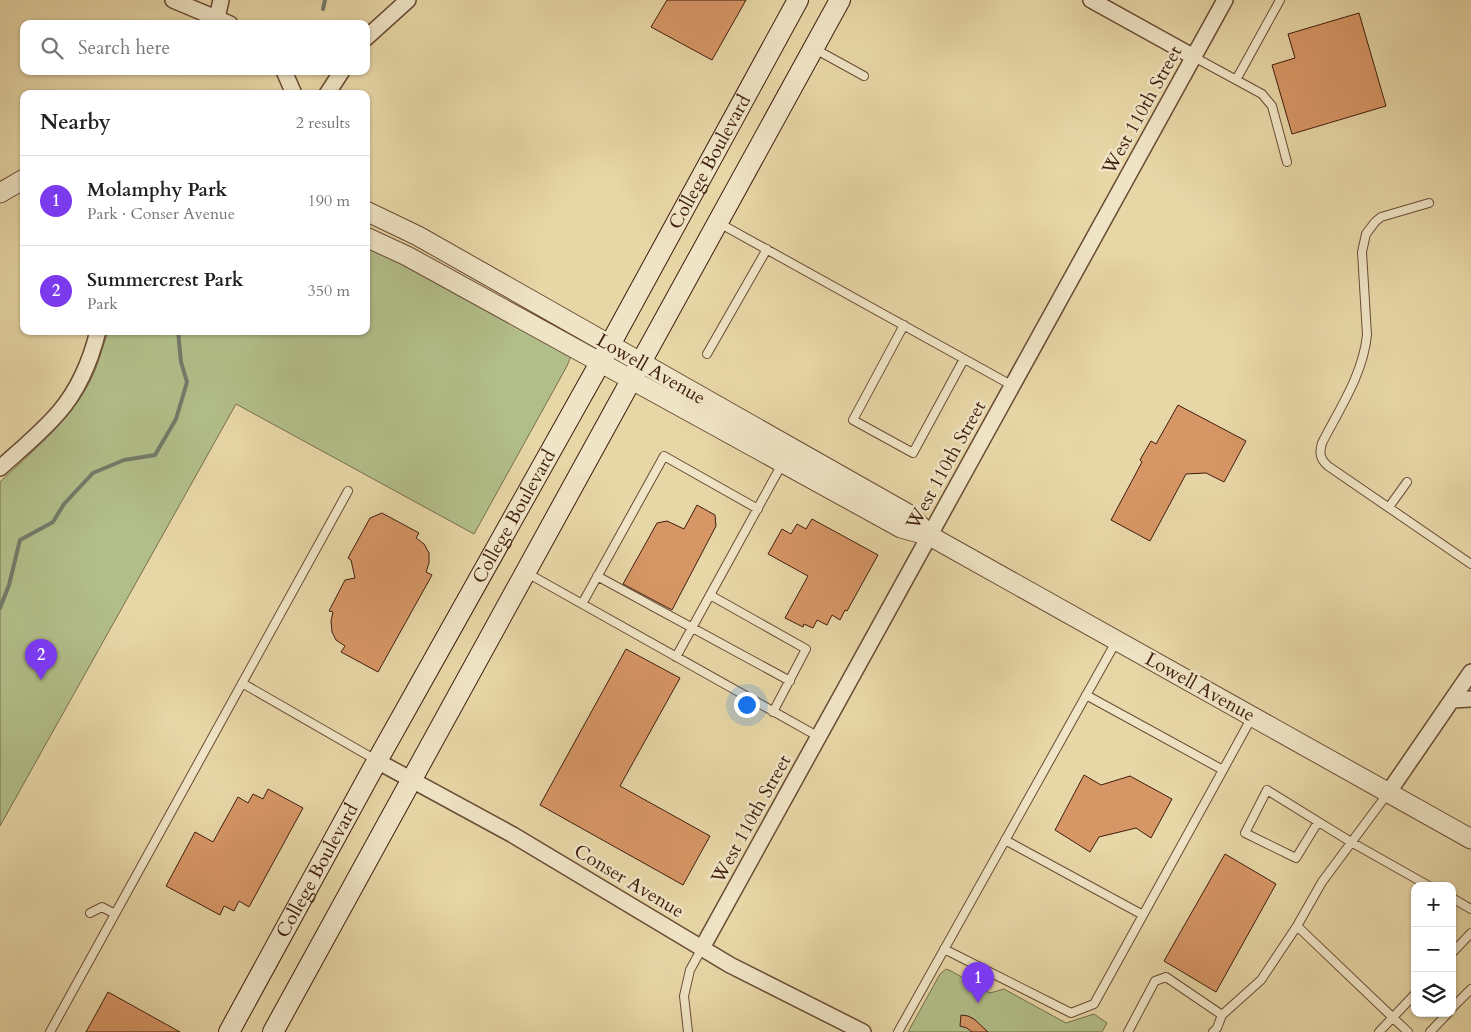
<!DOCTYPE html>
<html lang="en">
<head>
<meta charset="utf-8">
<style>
  body { margin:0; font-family:Cardo,serif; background:#f6f6f6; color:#202124 }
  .controls { position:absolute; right:15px; bottom:15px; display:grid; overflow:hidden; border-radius:10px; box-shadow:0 1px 4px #0004 }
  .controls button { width:45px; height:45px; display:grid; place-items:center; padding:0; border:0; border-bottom:1px solid #e0e0e0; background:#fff; color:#202124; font:25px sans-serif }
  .you { position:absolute; left:746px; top:704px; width:18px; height:18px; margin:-12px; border:4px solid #fff; border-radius:50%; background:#1a73e8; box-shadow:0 0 0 8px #1a73e833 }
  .badge { display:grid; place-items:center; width:32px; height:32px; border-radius:50%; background:#7c3aed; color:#fff; font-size:16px; font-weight:700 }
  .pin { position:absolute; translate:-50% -41px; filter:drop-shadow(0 1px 2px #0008) }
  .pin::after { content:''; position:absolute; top:26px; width:18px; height:15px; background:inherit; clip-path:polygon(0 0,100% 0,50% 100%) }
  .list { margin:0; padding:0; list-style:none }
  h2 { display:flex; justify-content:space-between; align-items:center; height:65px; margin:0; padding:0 20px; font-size:21px }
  h2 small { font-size:16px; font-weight:400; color:#757577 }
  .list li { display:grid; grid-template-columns:32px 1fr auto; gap:15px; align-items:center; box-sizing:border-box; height:90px; padding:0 20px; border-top:1px solid #e0e0e0 }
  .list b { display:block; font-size:19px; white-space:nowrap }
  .list p { margin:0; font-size:16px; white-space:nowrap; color:#757577 }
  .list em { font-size:16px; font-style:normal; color:#757577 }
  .icon { flex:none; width:28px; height:28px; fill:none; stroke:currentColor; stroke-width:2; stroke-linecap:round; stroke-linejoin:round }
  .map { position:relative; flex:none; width:1471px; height:1032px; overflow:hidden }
  .search { position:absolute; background:#fff; box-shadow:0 1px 4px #0004; left:20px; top:20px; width:350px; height:55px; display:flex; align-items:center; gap:12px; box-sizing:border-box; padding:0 18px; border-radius:10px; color:#757577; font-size:19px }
  .panel { position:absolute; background:#fff; box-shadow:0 1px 4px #0004; left:20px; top:90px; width:350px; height:245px; border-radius:10px }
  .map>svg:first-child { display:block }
  .green { fill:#b2be89; stroke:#786e4c }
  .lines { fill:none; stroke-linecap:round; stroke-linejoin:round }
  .stream { stroke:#747b6a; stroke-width:4 }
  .building { fill:#d79666; stroke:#3f1d0e }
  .service-casing { stroke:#694b34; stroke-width:10 }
  .minor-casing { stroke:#694b34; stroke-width:18 }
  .tertiary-casing { stroke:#694b34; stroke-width:21 }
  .secondary-casing { stroke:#3f1d0e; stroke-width:22 }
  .service { stroke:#efe4c5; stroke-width:8 }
  .minor { stroke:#efe4c5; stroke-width:15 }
  .tertiary { stroke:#efe4c5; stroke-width:19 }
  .secondary { stroke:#efe4c5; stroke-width:20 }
  .labels { text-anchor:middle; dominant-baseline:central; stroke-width:5; stroke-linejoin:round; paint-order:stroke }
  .street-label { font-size:19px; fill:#3f1d0e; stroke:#efe4c5 }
</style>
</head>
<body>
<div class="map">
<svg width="1471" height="1032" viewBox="0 0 1471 1032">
  <rect width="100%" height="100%" fill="#e7d6a6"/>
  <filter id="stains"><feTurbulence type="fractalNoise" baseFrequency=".004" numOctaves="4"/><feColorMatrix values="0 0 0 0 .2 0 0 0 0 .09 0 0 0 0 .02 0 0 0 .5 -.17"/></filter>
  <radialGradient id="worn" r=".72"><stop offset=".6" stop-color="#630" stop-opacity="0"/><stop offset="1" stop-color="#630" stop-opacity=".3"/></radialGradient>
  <path class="green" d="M366,243L571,356L567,366L474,534L236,404L0,826V482C31,452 67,424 88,385C97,369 102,349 108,331H366Z
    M946,969L951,971L990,993L1004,989L1066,1023L1094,1014L1107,1023L1102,1032H908L940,974Z"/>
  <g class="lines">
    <path class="stream" d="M323,9L325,0
      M0,608L9,585L20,540L53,522L64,504L93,473L124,460L155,455L176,419L187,382L181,362L178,331"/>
  </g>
  <path class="building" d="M667,0H746L712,60L651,27Z
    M1359,13L1386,106L1292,134L1272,65L1295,58L1288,34Z
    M1178,405L1246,441L1224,482L1206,473L1186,474L1150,541L1111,520L1142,462L1140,460L1151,441L1156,444Z
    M697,505L715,515L716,526L672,610L623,584L657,523L667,521L684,529Z
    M382,513L419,533L416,538L424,544L429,553V563L426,572L432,575L378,672L341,652L345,646L336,640L332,632L331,621L333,612L329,611L345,580L355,578L351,560L348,558L370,518Z
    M812,519L878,555L847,611L845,610L840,620L832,615L827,625L817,620L813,628L804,624L803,627L785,618L808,576L768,554L782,529L791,534L797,524L806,529Z
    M626,649L680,678L620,786L710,836L683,885L540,805Z
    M1084,775L1101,785L1130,776L1172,799L1151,838L1136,828L1099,837L1090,852L1055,830Z
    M268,789L303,808L249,907L239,901L234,911L224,906L220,915L166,886L195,832L213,842L238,797L248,803L253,794L263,799Z
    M1225,854L1276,884L1216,992L1164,961Z
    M108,992L180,1032H86Z
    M961,1015L968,1016L974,1019L988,1032H972L967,1028L960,1026Z"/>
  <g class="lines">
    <defs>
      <path id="service" d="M815,49L864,76
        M1194,57L1262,94L1272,106L1287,162
        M1236,80L1280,0
        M1429,203L1381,217L1375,222L1366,234L1362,252L1367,335C1363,374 1340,408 1322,443C1319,453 1320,459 1328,466L1471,564
        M719,223L1013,386
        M904,325L853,420L913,453L964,359
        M707,354L767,249
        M1389,507L1407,482
        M527,573L819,737
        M597,576L790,681
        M710,595L806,649L773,712
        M582,604L664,456L758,509
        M676,657L782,464
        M242,683L376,760
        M1086,695L1223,770L1252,717
        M1388,793L1322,882L1297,926L1408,1032
        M1318,822L1296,858L1245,833L1267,790L1351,842L1429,886
        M1005,840L1143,915
        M1452,898L1471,909
        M90,913L102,907L115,914
        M944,949L1071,1013L1094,1004L1223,770
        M1452,953L1471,933
        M1452,1008L1471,989
        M1222,1015L1261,980L1297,926
        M50,1032L348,491
        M688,1032L684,996L690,970L702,948
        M898,1032L1117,640
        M1128,1032L1155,981L1166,977L1222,1015L1217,1028L1213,1032
        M1379,1032L1415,994
        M1430,1032L1448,1013"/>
      <path id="minor" d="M173,0L230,24
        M1091,0L1194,57
        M217,18L221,0
        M366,38L408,0
        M284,71L294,94
        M327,94L342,71
        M0,468C20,450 42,432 59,412C78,390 91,359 98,331
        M1452,700L1471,699
        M377,761L513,835L730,965L863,1032
        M1388,793L1471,672
        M702,948L1225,0"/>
      <path id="tertiary" d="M0,193L24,179
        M366,211L418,236L910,515L929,535
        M366,237L407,256L901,528L930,536L1471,839"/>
      <g id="secondary">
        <path id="s1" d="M229,1032L377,761L600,363L798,0"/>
        <path d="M273,1032L840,0"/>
      </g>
    </defs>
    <use href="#service" class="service-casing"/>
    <use href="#minor" class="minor-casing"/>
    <use href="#tertiary" class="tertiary-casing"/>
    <use href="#secondary" class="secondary-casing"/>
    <use href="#service" class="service"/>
    <use href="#minor" class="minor"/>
    <use href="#tertiary" class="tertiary"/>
    <use href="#secondary" class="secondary"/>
  </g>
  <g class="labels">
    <g class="street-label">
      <text transform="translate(1142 110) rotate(-61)">West 110th Street</text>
      <text stroke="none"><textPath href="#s1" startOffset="994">College Boulevard</textPath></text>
      <text transform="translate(651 369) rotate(30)">Lowell Avenue</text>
      <text transform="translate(946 465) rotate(-61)">West 110th Street</text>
      <text stroke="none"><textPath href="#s1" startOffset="589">College Boulevard</textPath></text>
      <text transform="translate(1200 687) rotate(29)">Lowell Avenue</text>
      <text transform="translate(751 819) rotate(-61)">West 110th Street</text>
      <text stroke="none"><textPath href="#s1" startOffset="184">College Boulevard</textPath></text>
      <text transform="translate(629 881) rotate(31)">Conser Avenue</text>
    </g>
  </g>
  <rect width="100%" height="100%" filter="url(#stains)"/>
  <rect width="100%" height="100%" fill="url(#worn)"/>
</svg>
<div class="controls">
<button>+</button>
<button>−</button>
<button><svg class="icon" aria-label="layers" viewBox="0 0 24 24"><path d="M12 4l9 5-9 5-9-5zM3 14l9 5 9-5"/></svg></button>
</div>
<div class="you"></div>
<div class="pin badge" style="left:978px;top:1003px">1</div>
<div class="pin badge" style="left:41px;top:680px">2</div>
<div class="search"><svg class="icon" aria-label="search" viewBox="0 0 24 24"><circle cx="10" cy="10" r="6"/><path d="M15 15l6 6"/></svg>Search here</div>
<section class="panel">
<h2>Nearby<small>2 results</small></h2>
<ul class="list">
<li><span class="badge">1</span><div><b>Molamphy Park</b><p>Park · Conser Avenue</p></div><em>190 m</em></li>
<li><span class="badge">2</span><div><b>Summercrest Park</b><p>Park</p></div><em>350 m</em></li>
</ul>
</section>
</div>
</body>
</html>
